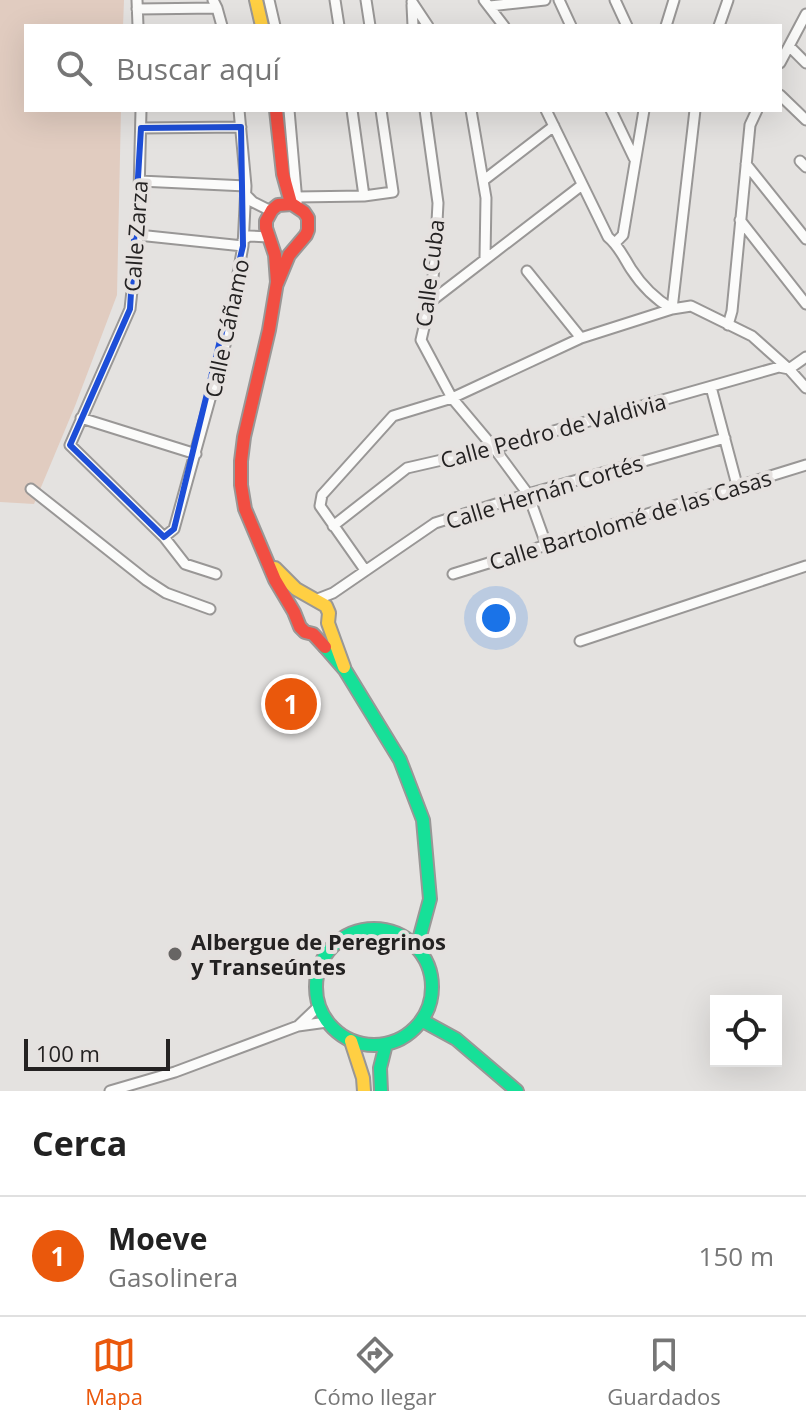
<!DOCTYPE html>
<html lang="es">
<head>
<meta charset="utf-8">
<style>
  body { margin:0; font-family:"Open Sans",sans-serif; background:#f2f2f2; color:#222 }
  .controls { position:absolute; right:24px; bottom:24px; display:grid; overflow:hidden; border-radius:0px; box-shadow:0 8px 32px #0002 }
  .controls button { width:72px; height:72px; display:grid; place-items:center; padding:0; border:0; border-bottom:2px solid #e0e0e0; background:#fff; color:#222; font:40px sans-serif }
  .scale { position:absolute; left:24px; bottom:20px; width:146px; box-sizing:border-box; padding-left:8px; border:4px solid #242222; border-top:0; font-size:22px; line-height:28px; white-space:nowrap; color:#242222; -webkit-text-stroke:6px #e5e1df; paint-order:stroke }
  .you { position:absolute; left:496px; top:618px; width:28px; height:28px; margin:-20px; border:6px solid #fff; border-radius:50%; background:#1a73e8; box-shadow:0 0 0 12px #1a73e833 }
  .badge { display:grid; place-items:center; width:52px; height:52px; border-radius:50%; background:#ea580c; color:#fff; font-size:26px; font-weight:700 }
  .pin { position:absolute; translate:-50% -50%; border:4px solid #fff; box-shadow:0 2px 8px #0006 }
  .list { margin:0; padding:0; list-style:none }
  h2 { display:flex; justify-content:space-between; align-items:center; height:104px; margin:0; padding:0 32px; font-size:34px }
  h2 small { font-size:26px; font-weight:400; color:#767676 }
  .list li { display:grid; grid-template-columns:52px 1fr auto; gap:24px; align-items:center; box-sizing:border-box; height:120px; padding:0 32px; border-top:2px solid #e0e0e0 }
  .list b { display:block; font-size:30px; white-space:nowrap }
  .list p { margin:0; font-size:26px; white-space:nowrap; color:#767676 }
  .list em { font-size:26px; font-style:normal; color:#767676 }
  .icon { flex:none; width:44px; height:44px; fill:none; stroke:currentColor; stroke-width:2; stroke-linecap:round; stroke-linejoin:round }
  .map { position:relative; flex:none; width:806px; height:1091px; overflow:hidden }
  .search { position:absolute; background:#fff; box-shadow:0 8px 32px #0002; left:24px; right:24px; top:24px; height:88px; display:flex; align-items:center; gap:20px; box-sizing:border-box; padding:0 28px; border-radius:0px; color:#767676; font-size:30px }
  .sheet { height:224px; background:#fff }
  nav { display:flex; justify-content:space-around; align-items:center; box-sizing:border-box; height:112px; border-top:2px solid #e0e0e0; background:#fff; font-size:22px; color:#767676 }
  nav a { display:grid; justify-items:center; gap:4px }
  nav .on { color:#ea580c }
  .map>svg:first-child { display:block }
  .green { fill:#e1ccc0 }
  .lines { fill:none; stroke-linecap:round; stroke-linejoin:round }
  .street-casing { stroke:#999796; stroke-width:13 }
  .fast-casing { stroke:#999796; stroke-width:16 }
  .slow-casing { stroke:#999796; stroke-width:16 }
  .jam-casing { stroke:#999796; stroke-width:16 }
  .street { stroke:#fbfbfa; stroke-width:9 }
  .fast { stroke:#16e098; stroke-width:12 }
  .slow { stroke:#ffcf43; stroke-width:12 }
  .jam { stroke:#f24e42; stroke-width:12 }
  .marked { fill:none; stroke:#1d4ed8; stroke-width:6; stroke-linejoin:round }
  .poi-dot { fill:#676564; stroke:#e5e1df; stroke-width:3 }
  .labels { text-anchor:middle; dominant-baseline:central; stroke-width:8; stroke-linejoin:round; paint-order:stroke }
  .street-label { font-size:22px; fill:#242222; stroke:#e5e1df }
  .poi-label { font-size:22px; font-weight:bold; fill:#242222; stroke:#e5e1df; text-anchor:start }
</style>
</head>
<body>
<div class="map">
<svg width="806" height="1091" viewBox="0 0 806 1091">
  <rect width="100%" height="100%" fill="#e4e2e0"/>
  <path class="green" d="M0,0H124L123,26H26V110H121L117,295L75,406L34,504L0,502Z"/>
  <g class="lines">
    <defs>
      <path id="street" d="M137,0L138,26
        M213,0L217,8L222,26
        M269,0L275,26
        M335,0L339,26
        M366,0L370,26
        M484,0L504,26
        M559,0L571,26
        M615,0L627,26
        M412,2L428,26
        M412,5L413,26
        M490,6L545,0
        M137,9L217,8
        M666,26L674,0
        M719,26L728,0
        M789,46L806,63
        M780,63L806,14
        M780,95L806,120
        M141,110L138,235L130,309L70,445L164,537L185,564L216,574
        M289,110L297,202
        M352,110L364,196
        M425,110L438,203L435,260L430,302L421,340L452,398L494,448L528,494L546,544
        M471,110L486,198L485,258
        M546,110L608,237C619,246 624,258 631,269C642,286 655,299 672,309L695,110
        M611,110L634,158
        M141,128L241,127
        M800,161L806,167
        M746,164L806,239
        M484,180L554,126
        M140,181L246,186
        M246,195L253,202L271,211
        M296,197L364,196L393,192L381,110
        M740,220L806,304
        M138,235L243,246
        M243,240L249,236L269,237
        M615,243L623,235L644,110
        M527,271L581,338
        M430,302L582,185
        M728,325L732,311L750,125L757,110
        M711,387L737,485
        M81,418L196,454
        M31,489L146,580L166,593L210,609
        M333,526L407,468L494,448L779,367L789,369L806,357
        M164,537L174,529L225,345L243,246L246,186L239,110
        M365,570L320,506L322,495L393,416L452,398L581,338L672,309L691,306L752,336L789,369L806,388
        M453,574L806,465
        M315,600L333,593L435,523L528,494L725,438
        M580,641L806,566
        M298,1026L319,1006
        M110,1091L175,1072L298,1026L327,1022"/>
      <path id="fast" d="M325,647L345,670L400,760L423,820L430,899L417,947
        M316 987a58 58 0 1 1 116 0a58 58 0 1 1-116 0Z
        M423,1021L456,1039L517,1091
        M381,1091L380,1068L386,1044"/>
      <path id="slow" d="M256,0L262,26
        M275,568L296,589L326,606L329,613L328,623L344,667
        M351,1041L363,1078L364,1091"/>
      <path id="jam" d="M276,110L283,174L291,203
        M277,284L289,255L306,235L308,230V218L304,212L292,204L278,205L272,210L266,221V228L275,255L277,282L269,330L244,437L241,461V485L245,509L275,580L294,612L300,627L305,632L313,634L325,647"/>
    </defs>
    <use href="#street" class="street-casing"/>
    <use href="#fast" class="fast-casing"/>
    <use href="#slow" class="slow-casing"/>
    <use href="#jam" class="jam-casing"/>
    <use href="#street" class="street"/>
    <use href="#fast" class="fast"/>
    <use href="#slow" class="slow"/>
    <use href="#jam" class="jam"/>
  </g>
  <path class="marked" d="M241,127L243,246L174,529L164,537L70,445L130,309L141,128Z"/>
  <circle class="poi-dot" cx="175" cy="954" r="8"/>
  <g class="labels">
    <g class="street-label">
      <text transform="translate(135 236) rotate(-86)">Calle Zarza</text>
      <text transform="translate(429 273) rotate(-83)">Calle Cuba</text>
      <text transform="translate(226 328) rotate(-78)">Calle Cáñamo</text>
      <text transform="translate(553 430) rotate(-15)">Calle Pedro de Valdivia</text>
      <text transform="translate(544 491) rotate(-17)">Calle Hernán Cortés</text>
      <text transform="translate(630 519) rotate(-17)">Calle Bartolomé de las Casas</text>
    </g>
    <g class="poi-label">
      <text x="191" y="941">Albergue de Peregrinos<tspan x="191" dy="25">y Transeúntes</tspan></text>
    </g>
  </g>
</svg>
<div class="controls">
<button><svg class="icon" aria-label="locate" viewBox="0 0 24 24"><circle cx="12" cy="12" r="6"/><path d="M12 2v4M12 18v4M2 12h4M18 12h4"/></svg></button>
</div>
<div class="scale">100 m</div>
<div class="you"></div>
<div class="pin badge" style="left:291px;top:704px">1</div>
<div class="search"><svg class="icon" aria-label="search" viewBox="0 0 24 24"><circle cx="10" cy="10" r="6"/><path d="M15 15l6 6"/></svg>Buscar aquí</div>
</div>
<section class="sheet">
<h2>Cerca<small></small></h2>
<ul class="list">
<li><span class="badge">1</span><div><b>Moeve</b><p>Gasolinera</p></div><em>150 m</em></li>
</ul>
</section>
<nav>
<a class="on"><svg class="icon" aria-label="map" viewBox="0 0 24 24"><path d="M3 6l6-2 6 2 6-2v14l-6 2-6-2-6 2zM9 4v14M15 6v14"/></svg>Mapa</a>
<a><svg class="icon" aria-label="directions" viewBox="0 0 24 24"><path d="M12 3l9 9-9 9-9-9zM9 14v-3h6M13 9l2 2-2 2"/></svg>Cómo llegar</a>
<a><svg class="icon" aria-label="saved" viewBox="0 0 24 24"><path d="M7 4h10v16l-5-4-5 4z"/></svg>Guardados</a>
</nav>
</body>
</html>
